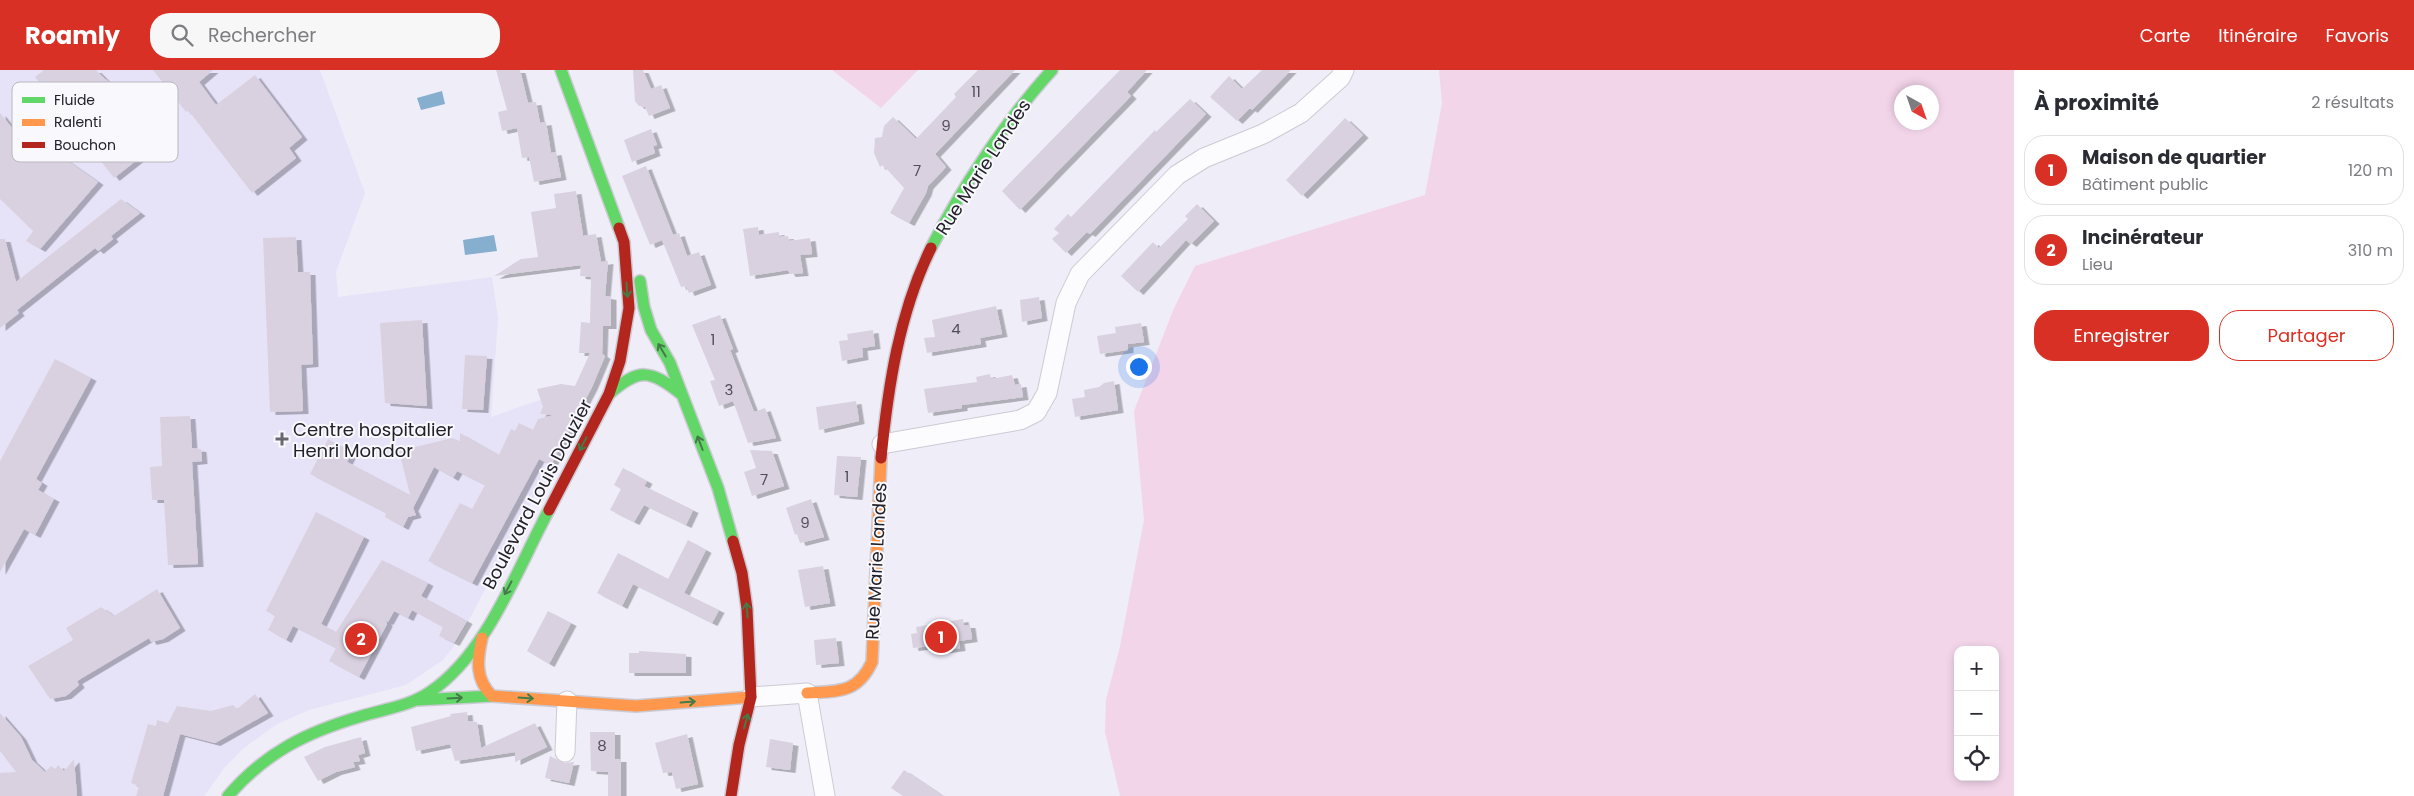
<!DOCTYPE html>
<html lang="fr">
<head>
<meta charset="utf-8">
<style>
  body { margin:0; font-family:Poppins,sans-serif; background:#f7f7f7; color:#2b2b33 }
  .controls { position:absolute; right:15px; bottom:15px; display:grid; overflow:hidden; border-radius:10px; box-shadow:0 2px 8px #0003 }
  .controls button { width:45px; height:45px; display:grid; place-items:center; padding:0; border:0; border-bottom:1px solid #e1e1e2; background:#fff; color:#2b2b33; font:25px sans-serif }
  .compass { position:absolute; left:1894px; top:15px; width:45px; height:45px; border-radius:50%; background:#fff; box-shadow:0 2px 8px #0003; rotate:140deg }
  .you { position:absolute; left:1138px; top:296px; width:18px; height:18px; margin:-12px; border:4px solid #fff; border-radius:50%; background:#1a73e8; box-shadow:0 0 0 8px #1a73e833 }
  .badge { display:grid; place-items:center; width:32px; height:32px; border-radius:50%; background:#d93025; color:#fff; font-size:16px; font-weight:700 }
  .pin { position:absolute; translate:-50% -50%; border:2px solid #fff; box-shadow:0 1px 5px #0006 }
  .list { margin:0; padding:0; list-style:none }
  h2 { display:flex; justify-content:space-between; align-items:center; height:65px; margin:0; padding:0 20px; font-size:21px }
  h2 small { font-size:16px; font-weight:400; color:#7c7c81 }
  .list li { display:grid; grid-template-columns:32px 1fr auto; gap:15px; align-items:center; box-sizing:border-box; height:70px; margin:0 10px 10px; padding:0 10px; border:1px solid #e1e1e2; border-radius:20px }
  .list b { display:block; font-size:19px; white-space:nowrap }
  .list p { margin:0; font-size:16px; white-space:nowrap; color:#7c7c81 }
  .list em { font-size:16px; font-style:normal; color:#7c7c81 }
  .actions { display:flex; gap:10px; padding:15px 20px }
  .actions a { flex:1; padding:11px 0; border:1px solid #d93025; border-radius:20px; text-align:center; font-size:18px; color:#d93025 }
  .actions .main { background:#d93025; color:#fff }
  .icon { flex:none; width:28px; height:28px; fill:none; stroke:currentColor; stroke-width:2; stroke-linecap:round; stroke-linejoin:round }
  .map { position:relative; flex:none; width:2014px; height:726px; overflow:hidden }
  header { display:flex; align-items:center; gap:30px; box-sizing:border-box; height:70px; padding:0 25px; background:#d93025; color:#fff }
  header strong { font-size:24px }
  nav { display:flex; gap:28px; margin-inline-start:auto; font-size:18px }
  .search { width:350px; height:45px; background:#f7f7f7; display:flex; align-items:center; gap:12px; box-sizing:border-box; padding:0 18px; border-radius:20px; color:#7c7c81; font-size:19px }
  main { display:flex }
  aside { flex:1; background:#fff }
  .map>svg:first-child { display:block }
  .built { fill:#e6e3f9 }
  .green { fill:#f3d5ea; fill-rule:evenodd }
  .water { fill:#86afcf }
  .building { fill:#dad1e0; filter:url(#shadow) }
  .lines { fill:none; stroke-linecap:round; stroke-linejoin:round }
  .street-casing { stroke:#cccbd4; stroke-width:21 }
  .fast-casing { stroke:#cccbd4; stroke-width:14 }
  .slow-casing { stroke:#cccbd4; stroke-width:14 }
  .jam-casing { stroke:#cccbd4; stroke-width:14 }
  .street { stroke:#fcfcfe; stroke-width:19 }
  .fast { stroke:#63d668; stroke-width:11 }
  .slow { stroke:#ff974d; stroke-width:11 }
  .jam { stroke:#b3261e; stroke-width:11 }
  .oneway { stroke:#427c48 }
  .poi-dot { fill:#696871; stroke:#f9f8fd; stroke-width:2 }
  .labels { text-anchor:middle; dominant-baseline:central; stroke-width:4; stroke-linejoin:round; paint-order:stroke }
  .number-label { font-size:15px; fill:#504d57 }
  .street-label { font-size:18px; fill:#222129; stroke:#f9f8fd }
  .poi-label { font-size:18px; fill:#222129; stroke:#f9f8fd; text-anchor:start }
  .key { fill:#f9f8fd; stroke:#b8b8bd; stroke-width:1 }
  .key-label { font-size:14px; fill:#222129 }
</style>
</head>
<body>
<header>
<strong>Roamly</strong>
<div class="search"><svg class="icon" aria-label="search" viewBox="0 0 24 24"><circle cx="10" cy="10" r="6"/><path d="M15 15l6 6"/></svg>Rechercher</div>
<nav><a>Carte</a><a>Itinéraire</a><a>Favoris</a></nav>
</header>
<main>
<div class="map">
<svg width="2014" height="726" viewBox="0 0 2014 726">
  <defs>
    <filter id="shadow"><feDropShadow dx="5.5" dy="3" stdDeviation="0" flood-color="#0004"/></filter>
  </defs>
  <rect width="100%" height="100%" fill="#eeedf8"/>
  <path class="built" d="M0,0H320L365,123L336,202L338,227L492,207L498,248L491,347L568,320L555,385L551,395L470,548L452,579L443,590L406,615L309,640L277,654L244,678L225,697L204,726H0Z"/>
  <path class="green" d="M832,0H918L881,38Z
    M1439,0H2014V726H1120L1105,662L1106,630L1120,576L1144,450L1134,341L1174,238L1195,196L1425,125L1442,33ZM1902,22H1932V52H1902ZM1958,580H1995V707H1958Z"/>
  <path class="water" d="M442,21L445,34L421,40L417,28Z
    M494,165L497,181L465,185L463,170Z"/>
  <path class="building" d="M44,0H96L105,9L119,18L161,71L114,108L35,7Z
    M153,0H213L199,12L216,35L255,5L302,67L289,78L296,88L252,123L188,40L186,42Z
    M496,0H520L528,33L536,32L540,53L546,52L551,83L556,82L561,107L534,112L529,87L522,88L517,58L502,61L498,42L507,40Z
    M633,0H643L651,19L661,15L670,38L649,46L645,37L639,36L635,31Z
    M978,0H1015L935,84L946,97L928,116L926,123L909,153L890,143L904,118L883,95L880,97L874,83L875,68L882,67L884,56L893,47L916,69L956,27L954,24Z
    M1120,0H1147L1127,22L1131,26L1020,140L1002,121Z
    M1262,0H1291L1252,40L1250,38L1237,51L1210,27L1229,6L1242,19Z
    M1190,29L1206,44L1090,164L1087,162L1066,183L1052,169L1059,163L1054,159L1068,144L1071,147L1155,60L1156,62Z
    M0,43L20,68L55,82L98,112L40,179L26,171L33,161L0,129Z
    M1345,48L1363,65L1302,126L1286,110Z
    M651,59L657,75L653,76L655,83L632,92L624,70Z
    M646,96L673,165L679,163L687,186L699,182L711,215L689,223L686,216L681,217L662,170L650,175L622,106Z
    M576,121L583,166L596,164L601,192L608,191L605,226L611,227V256H603L602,284L605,286L592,317L551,395L539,389L472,513L428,491L460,433L472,439L485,415L457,401L453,408L434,397L413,438L416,445L408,447L403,457L385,447L386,443L310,404L328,369L352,382L347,392L410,425L399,381L452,368L460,371V363L499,385L511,359L515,361L519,353L533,360L538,349L554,345L540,344L543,337L537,319L561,314L575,316L590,283H579L581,252L590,253L591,207L580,206L581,195L494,206L521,189L538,187L531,142L556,138L554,124Z
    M121,129L140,143L111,166L113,169L98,181L95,178L17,240L19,243L0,258V169H5L16,212Z
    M1197,134L1214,151L1191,174L1186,170L1138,222L1121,206L1153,172L1159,178L1188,149L1185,146Z
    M758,157L759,165L779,162V167L788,166L789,171L810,168L812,184L800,185L803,203L790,204L788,200L750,206L743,159Z
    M296,167L298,202H310L313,294L301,295L303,341L270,342L263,168Z
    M1039,227L1042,248L1022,252L1020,230Z
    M996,236L1002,264L980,268L981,274L927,283L924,268L935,267L932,250Z
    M720,245L733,279L730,280L754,342L765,338L776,368L748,373L733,331L719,336L710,311L715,310L692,255Z
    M422,250L427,336L385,333L380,253Z
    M1141,253L1144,272L1128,274V280L1100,284L1097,266L1116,263L1115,257Z
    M873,260L875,276L862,278L863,287L842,291L839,271L848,270L847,264Z
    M465,285L487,286L483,340L462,339Z
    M55,289L91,308L36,409L42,413L38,420L54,429L35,465L24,459L0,502V391Z
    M990,304L991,309L1012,305L1015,315L1021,314L1023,327L962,335V338L928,343L924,319L977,312L976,307Z
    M1114,311L1118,340L1075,347L1072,329L1085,327L1084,320L1099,317L1104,313Z
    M856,331L859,351L819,360L816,337Z
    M190,346L192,378L201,379L202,391L192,392L198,494L168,495L164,430H152L150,397L162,396L160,347Z
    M750,380L772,381L784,416L752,426L744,402L756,398Z
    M837,386L861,387L857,427L834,425Z
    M623,398L647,411L644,416L693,440L686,455L644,435L634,452L610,440L621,419L614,415Z
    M811,429L824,467L800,473L797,464L795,465L786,438Z
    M316,442L364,467L321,554L336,562L382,490L428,513L421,526L467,551L454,573L439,566L443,557L412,540L408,548L394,541L388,552L386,551L387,554L359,607L329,591L336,578L293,556L286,570L268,560L275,546L266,541Z
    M688,470L706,480L684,523L719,540L712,553L633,514L622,536L597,523L618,483L668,509Z
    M823,496L830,533L805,537L798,500Z
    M157,519L180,558L163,569L151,572L149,568L77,611L79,615L66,626L50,629L28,596L73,570L66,558L101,537L114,546Z
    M548,541L571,553L549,594L527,581Z
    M963,549L964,555H970L972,569L959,571L960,578L932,582L931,576L913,578L911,564L917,563L916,557Z
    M836,568L839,593L816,595L814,570Z
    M639,581L686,584V603H629V583H639Z
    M255,624L268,643L215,673L180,664L163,726H136L139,716L131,713L148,654L156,656L157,650L168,653L177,636L211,641L233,635L237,639Z
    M467,642L468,651L477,652L481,678L535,653L547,677L515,692V682L455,691L450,674L416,681L411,657L451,646L450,644Z
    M0,643L21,667L32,690L45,702L51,696L55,699L58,695L64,701L74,689L77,726H0V703L16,702L0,681Z
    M590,662H615V689H621V726H608V702L591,701Z
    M687,664L698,714L676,719L672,702L663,703L655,673Z
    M361,667L365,683L358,685L360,691L353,692L355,697L336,702L318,711L304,687L325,677Z
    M770,669L793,673L790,700L766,697Z
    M550,686L564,693L574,692L569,713L545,708Z
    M904,700L943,726H903L891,718Z"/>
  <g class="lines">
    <defs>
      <path id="street" d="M882,374L1020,350L1036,342L1047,323L1066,233L1080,204L1177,105L1204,88L1263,64L1301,43L1340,8L1344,0
        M751,627L807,623L825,726
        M565,682L567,631"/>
      <path id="fast" d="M561,0L619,158
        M931,178C961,119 1007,49 1052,0
        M640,211L644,237L651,260L670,293L718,418L733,471
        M609,324C639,298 650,299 681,324
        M418,630L492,626
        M228,726C266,682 307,662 362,646C385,639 410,636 430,622C487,584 517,499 549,440"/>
      <path id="slow" d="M482,568C477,590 475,609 492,626L636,636L751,627
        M807,623C838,621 857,624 872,592L881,388"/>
      <path id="jam" d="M881,388C888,317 899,243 931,178
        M549,440L609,324L620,291L629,238L624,172L619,158
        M731,726L739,675L751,627L747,539L742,503L733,471"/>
    </defs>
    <use href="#street" class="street-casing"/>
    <use href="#fast" class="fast-casing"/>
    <use href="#slow" class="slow-casing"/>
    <use href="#jam" class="jam-casing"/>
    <use href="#street" class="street"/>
    <use href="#fast" class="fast"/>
    <use href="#slow" class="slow"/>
    <use href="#jam" class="jam"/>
  </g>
  <defs><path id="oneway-shaft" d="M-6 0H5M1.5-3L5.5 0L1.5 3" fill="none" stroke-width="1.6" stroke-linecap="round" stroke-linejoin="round" transform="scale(1.25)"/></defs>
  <g class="oneway">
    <use href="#oneway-shaft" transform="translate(627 220) rotate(86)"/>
    <use href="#oneway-shaft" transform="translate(662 280) rotate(-121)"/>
    <use href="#oneway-shaft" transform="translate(700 373) rotate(-111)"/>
    <use href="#oneway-shaft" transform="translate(583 374) rotate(118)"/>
    <use href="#oneway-shaft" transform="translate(508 518) rotate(118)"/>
    <use href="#oneway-shaft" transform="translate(747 540) rotate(-95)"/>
    <use href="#oneway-shaft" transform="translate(455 628) rotate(-3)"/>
    <use href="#oneway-shaft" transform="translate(526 628) rotate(4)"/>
    <use href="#oneway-shaft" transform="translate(688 632) rotate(-4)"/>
    <use href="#oneway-shaft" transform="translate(746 651) rotate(-75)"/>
  </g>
  <path class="poi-dot" d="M279.5 361.5h5v5h5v5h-5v5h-5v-5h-5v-5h5z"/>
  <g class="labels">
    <g class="number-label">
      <text x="976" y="21">11</text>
      <text x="946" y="55">9</text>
      <text x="917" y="100">7</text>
      <text x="956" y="258">4</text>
      <text x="713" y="269">1</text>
      <text x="729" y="319">3</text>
      <text x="847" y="406">1</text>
      <text x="764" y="409">7</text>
      <text x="805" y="452">9</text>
      <text x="602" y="675">8</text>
    </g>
    <g class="street-label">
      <text transform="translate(983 97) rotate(-57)">Rue Marie Landes</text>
      <text transform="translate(537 424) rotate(-62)">Boulevard Louis Dauzier</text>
      <text transform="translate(876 491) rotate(-87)">Rue Marie Landes</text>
    </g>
    <g class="poi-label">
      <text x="293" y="359">Centre hospitalier<tspan x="293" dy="21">Henri Mondor</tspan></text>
    </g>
  </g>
  <rect x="12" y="12" width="166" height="80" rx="8" class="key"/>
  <rect x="22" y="27" width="23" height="6" fill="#63d668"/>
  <rect x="22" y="49" width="23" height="7" fill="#ff974d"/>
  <rect x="22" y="72" width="23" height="6" fill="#b3261e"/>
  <g class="key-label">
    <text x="54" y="35">Fluide</text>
    <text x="54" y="57">Ralenti</text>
    <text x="54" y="80">Bouchon</text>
  </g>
</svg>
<div class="controls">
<button>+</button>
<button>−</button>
<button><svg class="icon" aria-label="locate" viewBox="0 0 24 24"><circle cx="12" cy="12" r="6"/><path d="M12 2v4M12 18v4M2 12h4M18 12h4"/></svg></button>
</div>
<svg class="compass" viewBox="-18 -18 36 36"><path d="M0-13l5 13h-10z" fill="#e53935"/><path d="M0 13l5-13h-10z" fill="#7c7c81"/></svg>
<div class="you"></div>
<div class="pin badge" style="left:941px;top:567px">1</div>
<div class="pin badge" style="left:361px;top:569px">2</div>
</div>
<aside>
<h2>À proximité<small>2 résultats</small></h2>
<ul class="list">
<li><span class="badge">1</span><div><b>Maison de quartier</b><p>Bâtiment public</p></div><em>120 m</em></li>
<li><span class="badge">2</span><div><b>Incinérateur</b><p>Lieu</p></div><em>310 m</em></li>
</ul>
<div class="actions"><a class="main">Enregistrer</a><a>Partager</a></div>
</aside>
</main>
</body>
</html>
